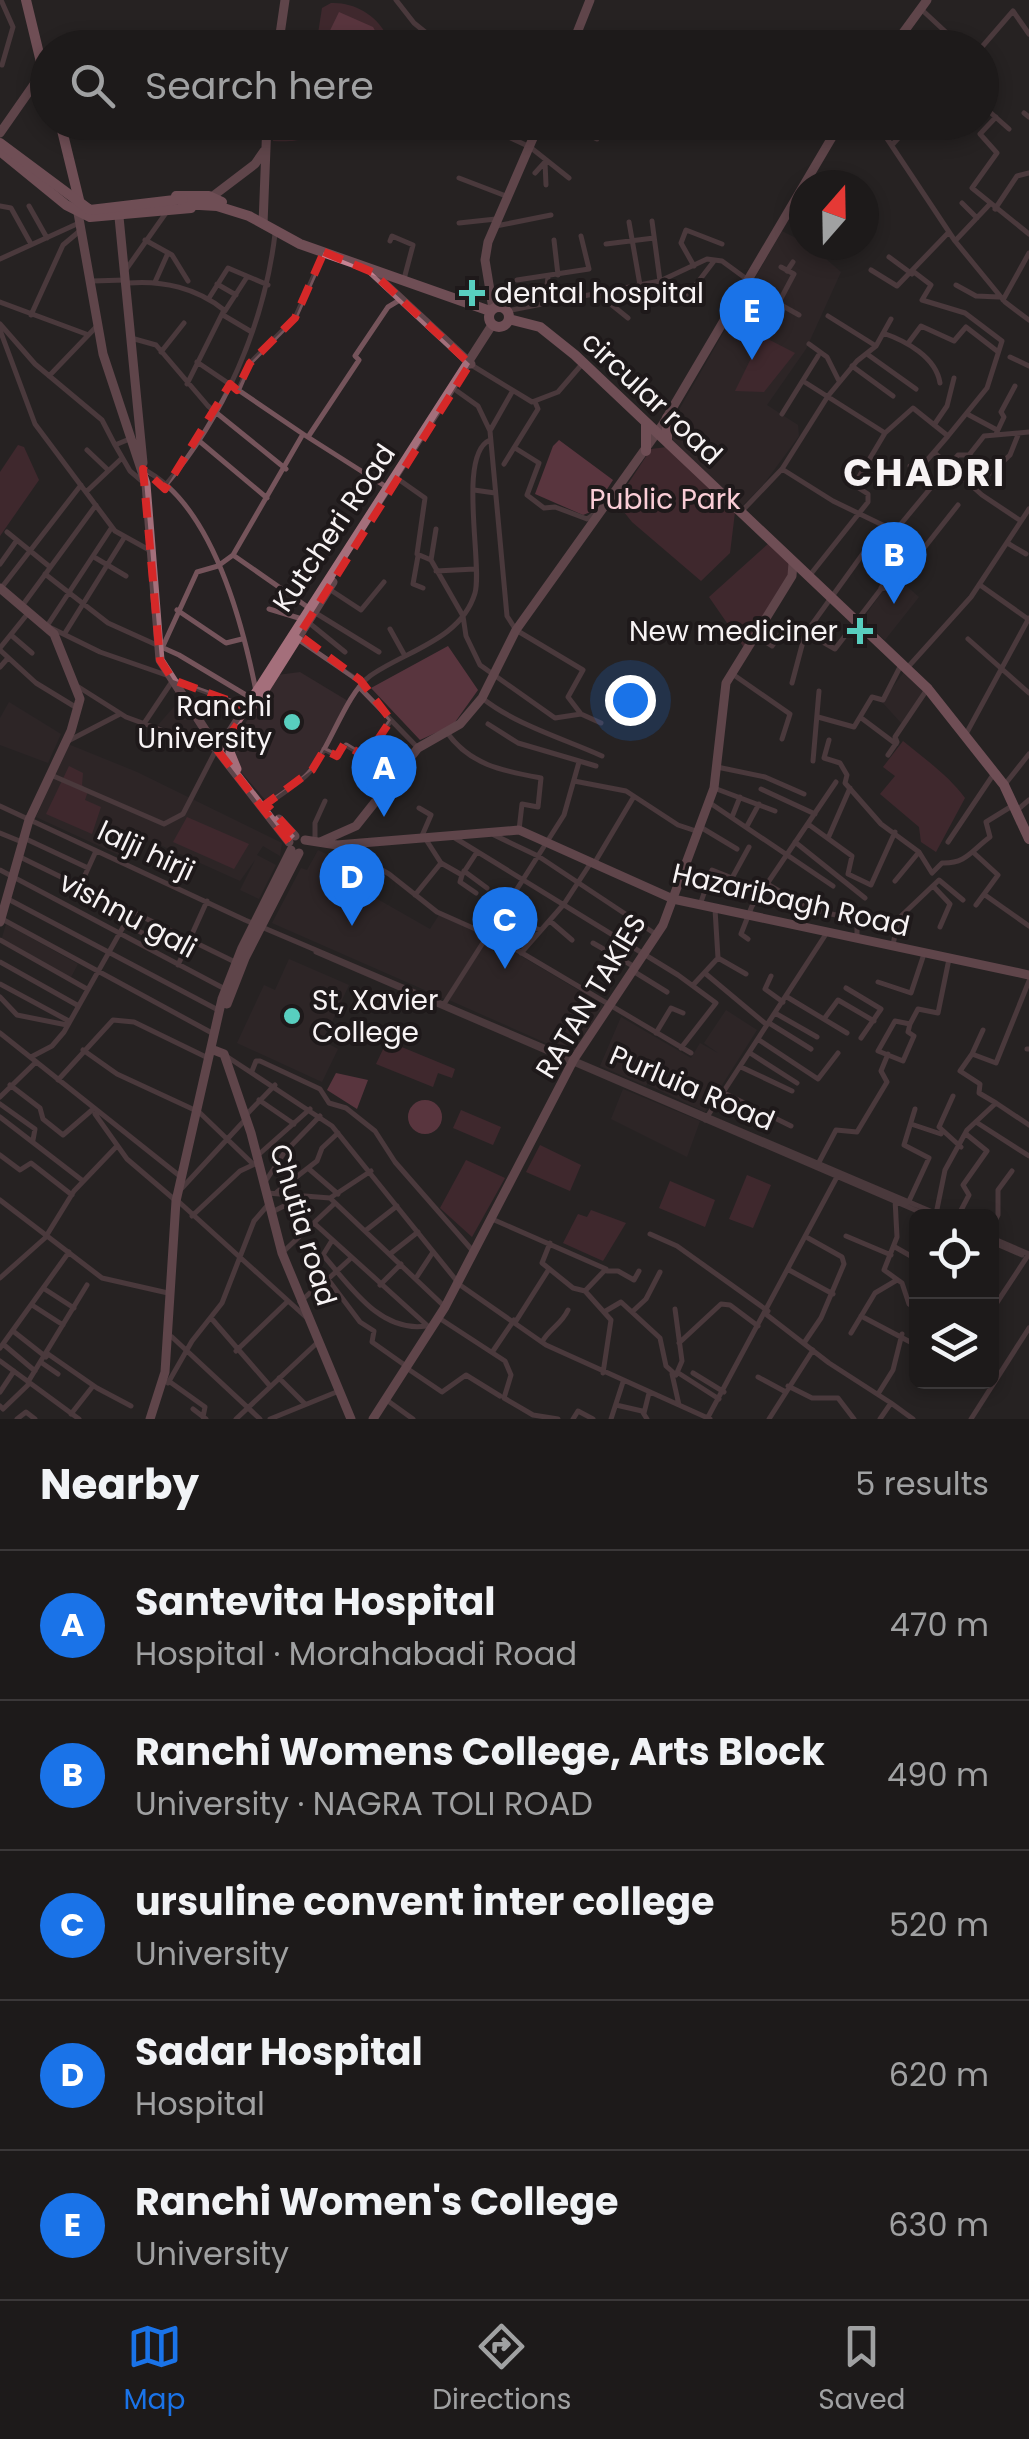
<!DOCTYPE html>
<html lang="en">
<head>
<meta charset="utf-8">
<style>
  body { margin:0; font-family:Poppins,sans-serif; background:#252323; color:#f1f3f6 }
  .controls { position:absolute; right:30px; bottom:30px; display:grid; overflow:hidden; border-radius:15px; box-shadow:0 5px 15px #0003 }
  .controls button { width:90px; height:90px; display:grid; place-items:center; padding:0; border:0; border-bottom:2px solid #3b3839; background:#1d1a1a; color:#f1f3f6; font:50px sans-serif }
  .compass { position:absolute; left:789px; top:170px; width:90px; height:90px; border-radius:50%; background:#1d1a1a; box-shadow:0 5px 15px #0003; rotate:20deg }
  .you { position:absolute; left:630px; top:700px; width:35px; height:35px; margin:-25px; border:8px solid #fff; border-radius:50%; background:#1a73e8; box-shadow:0 0 0 15px #1a73e833 }
  .badge { display:grid; place-items:center; width:65px; height:65px; border-radius:50%; background:#1a73e8; color:#fff; font-size:32px; font-weight:700 }
  .pin { position:absolute; translate:-50% -82px; filter:drop-shadow(0 2px 5px #0008) }
  .pin::after { content:''; position:absolute; top:52px; width:35px; height:30px; background:inherit; clip-path:polygon(0 0,100% 0,50% 100%) }
  .list { margin:0; padding:0; list-style:none }
  h2 { display:flex; justify-content:space-between; align-items:center; height:130px; margin:0; padding:0 40px; font-size:42px }
  h2 small { font-size:32px; font-weight:400; color:#a0a1a2 }
  .list li { display:grid; grid-template-columns:65px 1fr auto; gap:30px; align-items:center; box-sizing:border-box; height:150px; padding:0 40px; border-top:2px solid #3b3839 }
  .list b { display:block; font-size:38px; white-space:nowrap }
  .list p { margin:0; font-size:32px; white-space:nowrap; color:#a0a1a2 }
  .list em { font-size:32px; font-style:normal; color:#a0a1a2 }
  .icon { flex:none; width:55px; height:55px; fill:none; stroke:currentColor; stroke-width:2; stroke-linecap:round; stroke-linejoin:round }
  .map { position:relative; flex:none; width:1029px; height:1419px; overflow:hidden }
  .search { position:absolute; background:#1d1a1a; box-shadow:0 5px 15px #0003; left:30px; right:30px; top:30px; height:110px; display:flex; align-items:center; gap:25px; box-sizing:border-box; padding:0 35px; border-radius:55px; color:#a0a1a2; font-size:38px }
  .sheet { height:880px; background:#1d1a1a }
  nav { display:flex; justify-content:space-around; align-items:center; box-sizing:border-box; height:140px; border-top:2px solid #3b3839; background:#1d1a1a; font-size:28px; color:#a0a1a2 }
  nav a { display:grid; justify-items:center; gap:5px }
  nav .on { color:#1a73e8 }
  .map>svg:first-child { display:block }
  .built { fill:#35292c }
  .green { fill:#5e2f3b }
  .water { fill:#974c60 }
  .lines { fill:none; stroke-linecap:round; stroke-linejoin:round }
  .street { stroke:#75545b; stroke-width:5 }
  .secondary { stroke:#a46f7b; stroke-width:9 }
  .primary { stroke:#c78393; stroke-width:10 }
  .primary-bridge { stroke:#c78393; stroke-width:10 }
  .marked { fill:none; stroke:#d62828; stroke-width:8; stroke-dasharray:20 12; stroke-linejoin:round }
  .poi-dot { fill:#58cebf; stroke:#1e191a; stroke-width:4 }
  .labels { text-anchor:middle; dominant-baseline:central; stroke-width:8; stroke-linejoin:round; paint-order:stroke }
  .poi-label { font-size:28px; fill:#f7f3f4; stroke:#1e191a; text-anchor:start }
  .street-label { font-size:28px; fill:#f7f3f4; stroke:#1e191a }
  .park-label { font-size:28px; fill:#facdd6; stroke:#1e191a }
  .district-label { font-size:38px; font-weight:bold; letter-spacing:2.5px; fill:#f7f3f4; stroke:#1e191a }
</style>
</head>
<body>
<div class="map">
<svg width="1029" height="1419" viewBox="0 0 1029 1419">
  <rect width="100%" height="100%" fill="#272223"/>
  <path class="built" d="M782,231L810,245L841,272L806,349L767,405L798,425L799,436L763,485L740,508L669,439V427Z
    M903,583L919,597L885,640L862,620L882,592L897,590Z
    M300,672L348,701L312,770L267,802L235,765L233,742L277,675Z
    M904,672L924,692L902,724L882,702Z
    M179,701L204,736L200,742L158,725Z
    M9,702L61,734L48,763L0,745V718Z
    M68,744L137,772L282,843L280,856L263,846L257,855L276,865L259,899L240,890L255,860L240,881L149,840L123,857L36,817Z
    M318,850L356,869L351,884L430,929L439,915L484,936L445,999L272,923L301,868L307,870Z
    M6,924L78,964L70,979L1,941Z
    M489,937L605,1006L573,1055L449,1000Z
    M289,959L349,985L323,1041L338,1049L322,1082L237,1043L264,985L275,990Z
    M726,1010L757,1030L705,1112L648,1085L654,1070L646,1086L600,1066L621,1017L691,1058L700,1043L718,1053L704,1043Z
    M623,1089L700,1121L687,1157L611,1119Z"/>
  <path class="green" d="M331,3C353,2 375,14 386,34L382,47L284,48L286,37L317,40L322,8Z
    M275,123V122L325,123C310,141 296,142 273,141Z
    M762,336L795,353L764,392L735,391Z
    M18,445L24,447L39,480L0,536V472Z
    M667,447L735,512L730,553L701,581L632,522L616,502L651,449Z
    M769,543L792,563L791,574L745,649L709,597Z
    M903,741C925,759 949,776 965,798L936,852L921,842L919,827L880,794L895,776L883,767Z
    M69,766L83,773L82,785L88,791L85,800L101,807L92,834L46,814Z
    M187,817L249,844L234,869L173,842Z
    M387,1041L455,1069L452,1078L438,1073L433,1087L376,1064Z
    M461,1110L501,1127L493,1145L453,1128Z
    M540,1145L581,1165L570,1191L526,1172Z
    M466,1160L505,1178L472,1237L440,1208Z
    M747,1175L771,1185L753,1228L729,1219Z
    M670,1181L715,1200L705,1227L659,1208Z
    M591,1210L626,1223L603,1261L563,1243L578,1214L587,1217Z"/>
  <path class="water" d="M339,12L373,27L378,36L373,47H322Z
    M559,440L613,480L593,511L583,515L535,494L553,446Z
    M448,646L478,690L453,725L420,740L371,688Z
    M336,1073L368,1080L357,1109L327,1090Z
    M408 1117a17 17 0 1 1 34 0a17 17 0 1 1-34 0Z"/>
  <g class="lines">
    <path class="street" d="M1,0L13,27L2,65
      M396,0L414,23L445,48
      M921,9L963,48
      M981,48L1013,11L1029,34
      M982,105L1009,129
      M1024,113L1029,117
      M996,117L980,134L997,153L972,188L1029,234
      M476,122L530,147L569,178
      M562,122L597,139
      M876,122L955,241L1005,302L1029,320
      M892,145L913,122
      M535,173L545,162L546,185
      M459,178L506,196
      M962,203L977,218
      M0,206L11,208L31,244
      M29,206L47,238
      M995,209L1017,176L1029,173
      M652,221L660,281L673,298L685,299L714,261
      M629,222L640,285
      M459,223L496,219
      M496,226L551,215
      M145,240L172,255L188,281
      M554,240L558,275
      M390,241L392,236L413,245L404,279
      M955,241L989,205
      M606,244L654,238
      M889,257L912,274
      M0,259L79,223
      M694,266L681,243L686,230L722,244
      M871,270L897,286L949,232
      M125,271L168,210
      M787,271L793,262
      M914,272L931,285L922,300L965,313L1002,341L987,388L948,436
      M517,280L589,269L581,236
      M92,281L125,280
      M155,282L168,253
      M128,283C162,280 197,288 224,310L187,384
      M217,284L236,295
      M745,285L799,315
      M956,285L976,296L999,297
      M597,293L628,318
      M209,298L228,268L268,285
      M1003,300L1029,253
      M0,302L86,334
      M545,302L548,277
      M778,304L794,274L781,267
      M225,311L247,277
      M507,311L660,281L707,259L722,261L748,280
      M31,315L63,245L82,229
      M223,315L250,331
      M828,316L876,346
      M0,324L35,364L102,420L115,445L132,438
      M0,330L35,424L115,531L151,551
      M883,333C906,341 936,357 940,383
      M131,338L156,345L208,406L286,469
      M909,342L921,326L954,341L966,327L997,351
      M809,344L827,357L839,381
      M161,352L184,323
      M867,354L916,389
      M1010,357L1029,366
      M197,362L303,434
      M473,366L532,402L558,392L583,363
      M852,366L893,396
      M49,376L97,326
      M803,381L885,433L854,485L868,494V502L810,575
      M239,389L250,363L295,318L323,255
      M457,391L478,406L490,431L507,616L516,630L583,670L568,697L581,714
      M782,414L818,356
      M969,415L997,430
      M934,425L947,406L954,378
      M491,429L512,392
      M885,433L913,408L948,436L922,466H910
      M996,434L1004,417L1001,412L1015,386
      M308,437L359,360L355,356L388,307L398,301
      M198,440L267,498
      M115,445L130,471L143,482
      M515,448L539,463L527,495L544,508L555,507L587,519L597,512
      M87,450L107,469
      M935,453L982,495L1021,521
      M969,455L991,473L1010,455L1018,435
      M504,464L538,409L535,402
      M143,469C212,504 242,621 256,691
      M782,469L833,501L895,531L889,550L896,562L881,588
      M398,479L425,498L417,554L431,560L463,616L466,636L480,665L555,718L581,714L601,723
      M164,487C224,417 264,326 275,234
      M474,490L495,493
      M86,492L122,458
      M742,511L782,469L828,396L857,361L876,346L891,319
      M112,527L47,626L100,652L169,676
      M7,532L50,567
      M1009,544L1026,554
      M233,555L309,608
      M418,556L413,584L423,588
      M916,556L895,531L958,455H969L984,436L1029,432
      M94,557L126,576
      M431,560L436,529
      M0,564L17,540
      M436,571L475,569
      M45,574L108,623L179,655L251,698
      M980,585L1028,619
      M2,587L81,485
      M329,589L361,610L384,582
      M22,606L96,505
      M269,609L302,619
      M177,610L226,643L242,639
      M314,612L379,652
      M308,622L345,652
      M390,629L405,656
      M65,633L124,538
      M11,635L32,653
      M755,635L772,646L781,633
      M296,638L362,683
      M968,639L1029,693
      M821,641L835,649L881,589L894,586L958,505
      M163,646L197,572L218,566L233,555L303,434L388,488
      M0,648L29,612
      M0,650L36,683L77,708
      M0,667L8,658
      M908,667L971,597L1029,509
      M731,673L790,714L782,739
      M792,683L805,634L867,548
      M359,687L418,748
      M482,698C516,725 562,738 602,756
      M818,717L854,727L872,697L883,700L901,665
      M860,717L896,744
      M488,724L518,743L596,766
      M143,725L173,680L247,707
      M446,731C469,765 503,771 541,778L538,807L522,804L519,830
      M966,734L1029,618
      M829,740L824,758L840,763L847,775L845,783L881,824L919,852L932,873L942,863C966,864 972,850 990,837L986,822L1012,806
      M68,741L120,714
      M324,749L337,756L346,745L366,757L391,720
      M888,755L897,742L895,737L926,691
      M813,761L819,691
      M717,767L765,777L804,794
      M51,775L164,824L183,814L216,750L126,717L77,686
      M574,781L626,791L678,825L699,832
      M1006,783L1029,754
      M714,788L775,811
      M761,789L815,814
      M710,803L833,886
      M267,805C281,793 304,782 314,766C331,743 348,692 370,676C405,651 461,640 475,593C483,565 457,454 490,440
      M0,806L245,920L942,1216
      M419,808L431,815L421,838
      M1016,811L1029,800
      M732,817L740,797
      M808,824L852,856L848,874L871,885L895,832
      M747,826L759,804
      M702,828L737,849
      M0,833L22,842
      M494,835L538,856L657,935
      M829,836L850,788
      M455,838L678,975L716,1003L681,1048
      M26,839L88,868
      M315,839V823L325,801
      M795,842L865,898
      M948,842L993,775
      M340,846L389,874L437,912L500,940L691,1053
      M974,853L998,875L976,905
      M18,856L235,962
      M595,862L633,798
      M441,863L462,875L477,852
      M0,870L225,989
      M464,871L487,888
      M462,875L460,882L476,893
      M895,881L919,852
      M81,884L96,851
      M769,885L806,907L801,925
      M934,887L950,904L940,927
      M415,895L441,863L425,838
      M985,895L1029,926
      M6,898L220,1011
      M701,902L712,870L732,878L749,847
      M806,908L857,920V938
      M502,915L540,930
      M2,919L212,1033
      M550,921L572,940
      M126,925L184,953
      M748,939L741,934L752,906L836,782
      M0,940L87,989
      M593,943L633,966
      M893,945L898,919L939,880L963,900
      M316,952L929,1216
      M521,953L564,904L592,861
      M718,958L746,974
      M0,962L77,1005
      M178,965L207,901
      M633,971L667,992
      M706,974L767,1025
      M771,976L765,989L783,1002
      M878,982L911,993L924,954
      M0,984L67,1020
      M693,985L718,958L715,909
      M846,988L881,1009L861,1038
      M0,997L17,1015L67,1025
      M787,997L847,1033
      M444,1004L564,815L579,762
      M775,1013L817,1037
      M824,1019L838,1000L874,1021
      M769,1023L811,1049
      M910,1024L908,1032L914,1036L903,1061L878,1051L895,1021L910,1024L918,1009L938,1013L949,959
      M983,1030L972,1054L996,1063L1029,981
      M0,1033L181,1177
      M656,1033L671,1008L683,1013
      M759,1040L818,1079L838,1053
      M1027,1049H1029
      M83,1050L117,1074L199,1112L253,1164
      M750,1053L797,1083
      M226,1056L332,1126L460,1285L546,1345L710,1419
      M31,1057L52,1046L64,1032L131,913
      M741,1067L792,1091
      M252,1071L256,1061H260L320,1089L329,1103L346,1108L375,1131L395,1162L472,1250
      M58,1080L113,1020L134,1022L206,1057
      M10,1085L40,1108L43,1119L63,1135L92,1110
      M724,1093L791,1126
      M953,1096L939,1127L961,1147
      M0,1097L36,1062
      M259,1100L294,1124
      M996,1103L1029,1125
      M0,1104L35,1129L33,1140
      M95,1114L127,1159L175,1200
      M246,1115L275,1085
      M0,1117L83,1181
      M705,1120L826,934
      M976,1122L1029,1156
      M911,1124L941,1134
      M0,1155L20,1170L31,1163L72,1195
      M257,1156L310,1109
      M818,1164L836,1130L857,1132L887,1082L881,1071L888,1054
      M309,1169L338,1194
      M265,1182L284,1153L320,1116
      M182,1188L244,1121
      M277,1192L317,1161L322,1148L338,1133
      M267,1193L330,1198L445,1307
      M330,1198L371,1171
      M895,1199L897,1237L884,1270L902,1283L909,1304L916,1309
      M0,1200L102,1278L168,1293
      M909,1201L929,1158L904,1145L915,1109
      M179,1202L307,1318
      M272,1212L302,1197
      M936,1214L945,1170L967,1130L996,1103L979,1093L980,1084L960,1071L972,1054
      M192,1216L240,1171L255,1164
      M958,1216L969,1195L963,1185L987,1151L966,1134
      M492,1219L606,1269L585,1291L611,1320L603,1373
      M315,1224L430,1328
      M992,1227L998,1215V1190L1012,1171
      M365,1231L397,1206
      M650,1234L677,1246L768,1311
      M846,1236L891,1255
      M992,1238L1029,1254
      M331,1242L323,1255C350,1286 380,1333 426,1326
      M992,1242L1022,1255
      M550,1243L542,1263L573,1288L585,1291
      M895,1247L916,1259
      M283,1252L335,1203
      M390,1254L418,1232
      M789,1270L833,1294
      M607,1271H618L634,1280L639,1271
      M0,1278L45,1238L74,1191L117,1146
      M416,1278L433,1252
      M327,1280L350,1259
      M380,1285L401,1264
      M43,1288L74,1308
      M300,1302L324,1280L330,1282L360,1322L374,1331L372,1342L406,1366
      M32,1305L63,1325
      M992,1310L1027,1257
      M604,1312L621,1302L660,1338L666,1366L676,1375L682,1361L675,1309
      M632,1312L646,1299L660,1272
      M767,1315L829,1363L891,1403L880,1419
      M861,1316L914,1344
      M211,1318L270,1386
      M439,1318L505,1361L511,1375L504,1398L533,1415L558,1419
      M516,1321L549,1269
      M13,1331L46,1357
      M851,1333L875,1293L897,1280
      M172,1337L260,1419
      M542,1342C550,1328 561,1325 568,1310
      M679,1343L721,1304L730,1305L758,1326
      M804,1343L821,1318L844,1264L842,1257L808,1238
      M3,1344L35,1371
      M0,1348L69,1252
      M236,1351L287,1302
      M493,1351L514,1320
      M48,1354L97,1388L131,1406
      M0,1361L79,1419
      M42,1363L58,1374
      M408,1369L442,1392L466,1375L500,1396
      M693,1373L724,1392
      M672,1374L679,1405
      M680,1374L719,1399
      M758,1377L784,1391
      M279,1378L305,1404
      M28,1382L87,1285
      M170,1382L205,1407L203,1417
      M168,1383L192,1341L222,1303L254,1221L267,1206
      M788,1386L812,1398H838L854,1419
      M0,1392L14,1371
      M878,1394L893,1370L902,1334
      M388,1401L413,1419
      M891,1403L913,1419
      M616,1405L642,1411L647,1419
      M0,1406L3,1409L30,1383
      M193,1409L206,1419
      M644,1413L649,1393
      M71,1414L93,1386
      M17,1419L26,1412L35,1419
      M236,1419L318,1342
      M270,1419L339,1391
      M573,1419L578,1411L593,1419
      M611,1419L623,1382
      M707,1419L838,1175
      M769,1419L813,1350
      M971,1419L1029,1328"/>
    <path class="secondary" d="M278,48L285,0
      M571,48L590,0
      M892,48L927,0
      M0,133L44,70
      M213,196L255,164L264,151
      M78,213L103,354L146,484L160,660L218,750
      M119,217L143,463
      M263,224L267,122
      M372,272L471,364
      M493,309L485,260L488,242L540,122
      M0,588L54,634L80,699L71,731L29,820L0,922
      M256,704L333,582
      M234,738L230,752L237,769
      M279,819L295,836
      M305,840L337,845L519,830L673,899L1029,975
      M289,842L218,751L492,325
      M320,842L356,826L418,748L460,724L482,698L516,630L663,424L841,122
      M227,1004L245,958L299,853
      M211,1049L224,1054L251,1133L282,1253L351,1419
      M150,1419L165,1372L176,1201L222,999L242,948L291,850
      M373,1419L445,1307L574,1059L663,925L714,788L726,683L792,576L793,563"/>
    <path class="primary" d="M26,0L48,91
      M60,122L80,204
      M0,151L66,205L90,217L191,208
      M176,196H209L222,202
      M183,204L217,206L249,216L300,244L490,311
      M489 317a10 10 0 1 1 20 0a10 10 0 1 1-20 0Z
      M509,319L540,327L575,355L928,689L1004,785L1029,839
      M667,418V441
      M646,451V423"/>
    <path class="primary-bridge" d="M0,143L90,210L183,199"/>
  </g>
  <path d="M0 0H1029V1419H0ZM324,252L372,272L470,364L299,635L360,680L391,720L366,757L344,744L337,756L324,750L312,770L266,804L295,836L289,842L218,751L249,708L173,680L160,660L143,469L165,489L230,384L237,390L250,363L295,318Z" fill="#272223" fill-opacity=".55" fill-rule="evenodd"/>
  <path class="marked" d="M324,252L372,272L470,364L299,635L360,680L391,720L366,757L344,744L337,756L324,750L312,770L266,804L295,836L289,842L218,751L249,708L173,680L160,660L143,469L165,489L230,384L237,390L250,363L295,318Z"/>
  <g class="poi-dot">
    <path d="M467 278h10v10h10v10h-10v10h-10v-10h-10v-10h10z"/>
    <path d="M855 616h10v10h10v10h-10v10h-10v-10h-10v-10h10z"/>
    <circle cx="292" cy="722" r="10"/>
    <circle cx="292" cy="1016" r="10"/>
  </g>
  <g class="labels">
    <g class="poi-label">
      <text x="494" y="293">dental hospital</text>
      <text x="838" y="631" text-anchor="end">New mediciner</text>
      <text x="272" y="706" text-anchor="end">Ranchi<tspan x="272" dy="32">University</tspan></text>
      <text x="312" y="1000">St, Xavier<tspan x="312" dy="32">College</tspan></text>
    </g>
    <g class="street-label">
      <text transform="translate(652 398) rotate(43)">circular road</text>
      <text transform="translate(334 528) rotate(-56)">Kutcheri Road</text>
      <text transform="translate(146 851) rotate(25)">lalji hirji</text>
      <text transform="translate(791 900) rotate(13)">Hazaribagh Road</text>
      <text transform="translate(128 915) rotate(28)">vishnu gali</text>
      <text transform="translate(591 996) rotate(-59)">RATAN TAKIES</text>
      <text transform="translate(692 1088) rotate(23)">Purluia Road</text>
      <text transform="translate(303 1225) rotate(73)">Chutia road</text>
    </g>
    <g class="park-label">
      <text x="665" y="499">Public Park</text>
    </g>
    <g class="district-label">
      <text x="925" y="472">CHADRI</text>
    </g>
  </g>
</svg>
<div class="controls">
<button><svg class="icon" aria-label="locate" viewBox="0 0 24 24"><circle cx="12" cy="12" r="6"/><path d="M12 2v4M12 18v4M2 12h4M18 12h4"/></svg></button>
<button><svg class="icon" aria-label="layers" viewBox="0 0 24 24"><path d="M12 4l9 5-9 5-9-5zM3 14l9 5 9-5"/></svg></button>
</div>
<svg class="compass" viewBox="-18 -18 36 36"><path d="M0-13l5 13h-10z" fill="#e53935"/><path d="M0 13l5-13h-10z" fill="#a0a1a2"/></svg>
<div class="you"></div>
<div class="pin badge" style="left:384px;top:817px">A</div>
<div class="pin badge" style="left:894px;top:604px">B</div>
<div class="pin badge" style="left:505px;top:969px">C</div>
<div class="pin badge" style="left:352px;top:926px">D</div>
<div class="pin badge" style="left:752px;top:360px">E</div>
<div class="search"><svg class="icon" aria-label="search" viewBox="0 0 24 24"><circle cx="10" cy="10" r="6"/><path d="M15 15l6 6"/></svg>Search here</div>
</div>
<section class="sheet">
<h2>Nearby<small>5 results</small></h2>
<ul class="list">
<li><span class="badge">A</span><div><b>Santevita Hospital</b><p>Hospital · Morahabadi Road</p></div><em>470 m</em></li>
<li><span class="badge">B</span><div><b>Ranchi Womens College, Arts Block</b><p>University · NAGRA TOLI ROAD</p></div><em>490 m</em></li>
<li><span class="badge">C</span><div><b>ursuline convent inter college</b><p>University</p></div><em>520 m</em></li>
<li><span class="badge">D</span><div><b>Sadar Hospital</b><p>Hospital</p></div><em>620 m</em></li>
<li><span class="badge">E</span><div><b>Ranchi Women's College</b><p>University</p></div><em>630 m</em></li>
</ul>
</section>
<nav>
<a class="on"><svg class="icon" aria-label="map" viewBox="0 0 24 24"><path d="M3 6l6-2 6 2 6-2v14l-6 2-6-2-6 2zM9 4v14M15 6v14"/></svg>Map</a>
<a><svg class="icon" aria-label="directions" viewBox="0 0 24 24"><path d="M12 3l9 9-9 9-9-9zM9 14v-3h6M13 9l2 2-2 2"/></svg>Directions</a>
<a><svg class="icon" aria-label="saved" viewBox="0 0 24 24"><path d="M7 4h10v16l-5-4-5 4z"/></svg>Saved</a>
</nav>
</body>
</html>
